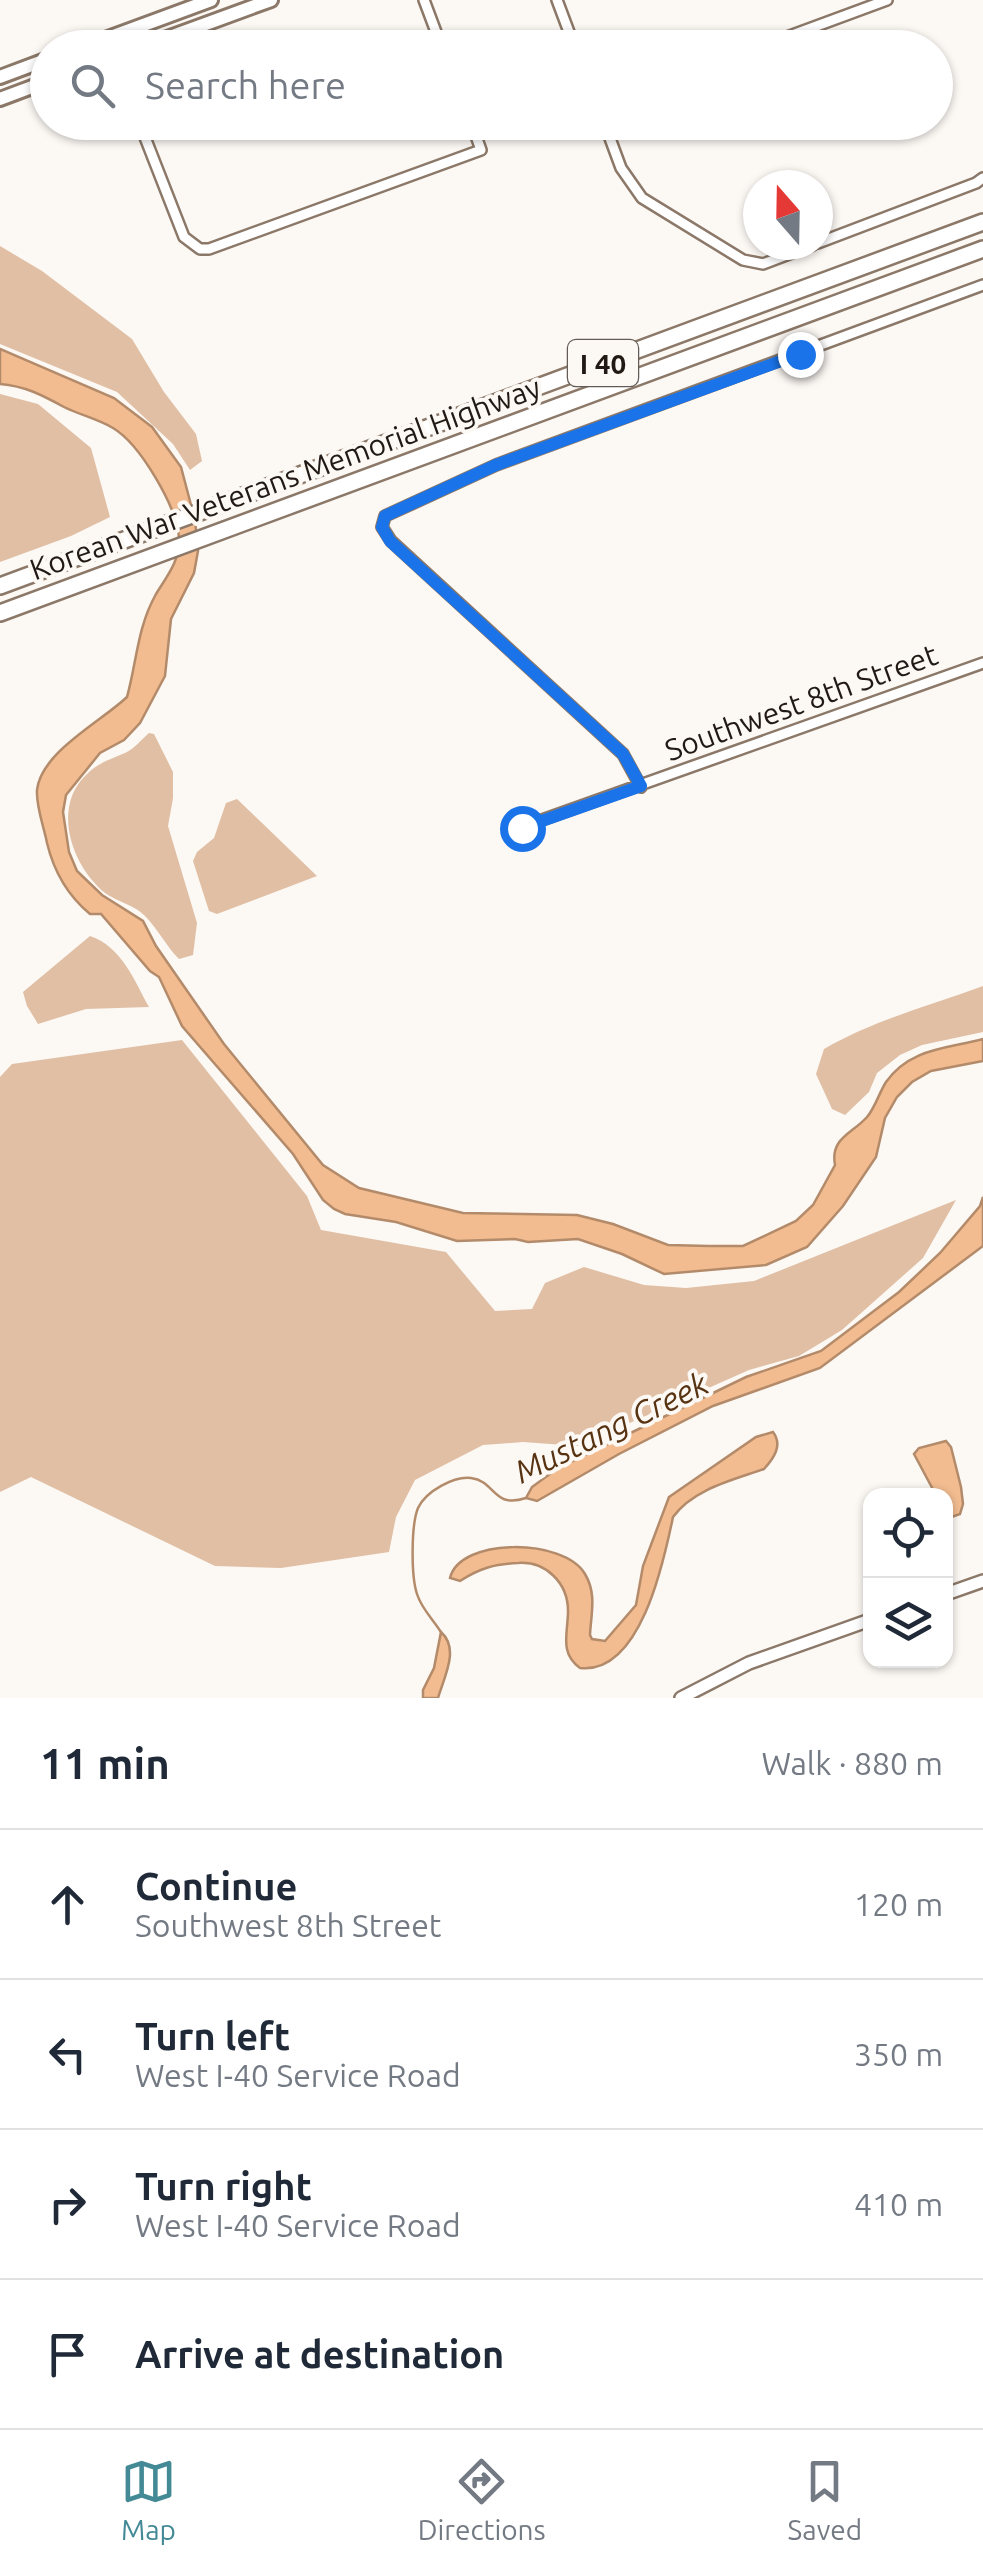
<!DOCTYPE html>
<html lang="en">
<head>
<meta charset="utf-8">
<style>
  body { margin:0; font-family:Ubuntu,sans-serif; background:#f2f2f3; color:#1f2937 }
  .controls { position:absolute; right:30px; bottom:30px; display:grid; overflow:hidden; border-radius:20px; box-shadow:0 2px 8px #0004 }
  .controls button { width:90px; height:90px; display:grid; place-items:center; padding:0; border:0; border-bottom:2px solid #e0e1e3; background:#fff; color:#1f2937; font:50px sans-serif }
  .compass { position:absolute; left:743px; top:170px; width:90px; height:90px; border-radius:50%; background:#fff; box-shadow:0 2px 8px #0004; rotate:340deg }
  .stop { position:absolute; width:30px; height:30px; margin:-22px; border:8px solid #1a73e8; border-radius:50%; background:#fff }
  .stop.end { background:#1a73e8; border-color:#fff; box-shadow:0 2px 10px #0008 }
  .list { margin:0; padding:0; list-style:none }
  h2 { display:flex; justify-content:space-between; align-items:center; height:130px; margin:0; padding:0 40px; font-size:42px }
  h2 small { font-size:32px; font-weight:400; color:#747a83 }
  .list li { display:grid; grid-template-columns:65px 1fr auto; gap:30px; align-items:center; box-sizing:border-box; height:150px; padding:0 40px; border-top:2px solid #e0e1e3 }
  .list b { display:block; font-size:38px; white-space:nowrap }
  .list p { margin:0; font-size:32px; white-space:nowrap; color:#747a83 }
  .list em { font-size:32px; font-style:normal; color:#747a83 }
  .icon { flex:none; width:55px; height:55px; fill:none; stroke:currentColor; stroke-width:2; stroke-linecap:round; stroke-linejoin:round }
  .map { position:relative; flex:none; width:983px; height:1698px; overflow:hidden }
  .search { position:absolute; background:#fff; box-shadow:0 2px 8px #0004; left:30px; right:30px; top:30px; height:110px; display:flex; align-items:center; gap:25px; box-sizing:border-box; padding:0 35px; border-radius:55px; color:#747a83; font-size:38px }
  .sheet { height:730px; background:#fff }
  nav { display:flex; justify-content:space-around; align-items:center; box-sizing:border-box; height:140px; border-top:2px solid #e0e1e3; background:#fff; font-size:28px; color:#747a83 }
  nav a { display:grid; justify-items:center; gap:5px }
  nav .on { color:#448a96 }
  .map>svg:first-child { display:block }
  .green { fill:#e0bfa4 }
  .water { fill:#f2bc90; stroke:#b38b6a; stroke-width:2.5 }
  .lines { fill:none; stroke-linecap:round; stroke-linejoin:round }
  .stream { stroke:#b38b6a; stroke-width:2.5 }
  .street-casing { stroke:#8b7868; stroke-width:14 }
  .secondary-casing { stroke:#8b7868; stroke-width:16 }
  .primary-casing { stroke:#8b7868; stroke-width:18 }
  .highway-casing { stroke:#8b7868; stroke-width:20 }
  .street { stroke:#fff; stroke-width:9 }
  .secondary { stroke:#fff; stroke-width:11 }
  .primary { stroke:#fff; stroke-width:12 }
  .highway { stroke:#fff; stroke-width:15 }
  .route { stroke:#1a73e8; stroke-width:12 }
  .labels { text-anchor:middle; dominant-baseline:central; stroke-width:8; stroke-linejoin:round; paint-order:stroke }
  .shield { fill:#fcf8f4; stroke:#635c56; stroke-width:2.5 }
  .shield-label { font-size:28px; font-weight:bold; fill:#211913 }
  .street-label { font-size:30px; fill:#211913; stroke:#fcf8f4 }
  .water-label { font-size:32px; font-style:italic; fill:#573312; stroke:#fcf8f4 }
</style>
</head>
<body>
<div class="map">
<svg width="983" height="1698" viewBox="0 0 983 1698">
  <rect width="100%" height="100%" fill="#fcf8f4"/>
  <path class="green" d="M0,246L42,271L132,339L164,392L196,434L202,461L190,470L173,444L117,392L0,344Z
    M0,394L38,404L91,448L110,517L71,536L0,562Z
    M149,733L154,734L173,772V798L168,826L197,923L193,955L179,959C166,946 158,929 145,916C135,905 117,902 105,893C72,866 52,809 85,776C97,763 109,760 125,753C134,749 141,740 149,733Z
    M237,799L317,876L217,914L209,911L193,861L197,852L214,838L226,803Z
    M90,936C122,947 134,980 149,1007L86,1009L38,1024L27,1006L23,992Z
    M983,986V1032L922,1045L900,1055L877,1073L869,1092L845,1115L832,1109L816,1074L824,1049C874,1020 929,1006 983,986Z
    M182,1040L307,1196L321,1230L446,1252L495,1311L532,1309L545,1283L584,1267L644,1285L686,1288L754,1281L956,1200L923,1258L842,1330L799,1356L749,1370L578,1446L523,1442L483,1445L415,1480L396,1517L389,1552L281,1568L215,1566L31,1477L0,1492V1077L12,1064Z"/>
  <path class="water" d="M0,349L114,398L152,427L181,467L195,520L198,551L194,573L171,619L165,676L140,723L124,740L100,753L66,795L63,812L69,852L77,871L102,895L143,921L156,946L224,1044L323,1165L359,1188L463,1213L577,1215L613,1224L668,1245L709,1246H743L796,1221L813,1205L835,1165C830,1138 852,1134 867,1117C875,1108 879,1093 886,1082C910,1048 946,1049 983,1039V1061L931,1071L912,1082L897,1097L885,1118L876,1157L843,1206L807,1247L766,1265L664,1274L622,1254L578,1239L528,1242L515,1239L457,1241L396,1222L345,1214L334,1209L323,1200L293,1154L182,1026L159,977L150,971L101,914H90C67,895 54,872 47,843C44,827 36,807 37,790C41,752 102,721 127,697C137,661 137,628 156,594C167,576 180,561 179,538C177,507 140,444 113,428C98,419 80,415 64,407C42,395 25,386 0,384Z
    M983,1197V1246L820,1368L713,1406L619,1454L537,1501L526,1498L532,1487L558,1468L746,1377L821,1351L899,1292L940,1253L980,1206Z
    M773,1432C783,1445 774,1458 764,1469C733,1480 693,1489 673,1517C664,1560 641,1675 580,1668C559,1653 568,1633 568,1611C568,1583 546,1561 518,1563C495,1564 480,1568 460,1581L450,1578C460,1537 564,1538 585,1574C597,1594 591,1614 590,1635L592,1639L605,1641L636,1605L643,1566L669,1497L756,1437Z
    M946,1441L951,1447L961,1487L963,1504L960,1514L952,1517L946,1514V1496L936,1495L914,1454L919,1448Z
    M441,1632C460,1649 444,1677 438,1698H423V1690L434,1668Z"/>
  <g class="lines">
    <path class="stream" d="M442,1634C434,1620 422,1610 417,1594C411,1576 411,1525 418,1508C426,1491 454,1476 471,1478C496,1481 492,1509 526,1498"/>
    <defs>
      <path id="street" d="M424,0L442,48
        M557,0L575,48
        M757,48L887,0
        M139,122L184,237L200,249H209L481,150L471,122
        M604,122L621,168L642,198L743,260L763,264L813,245
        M818,243L976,183L983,178
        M641,787L623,754L391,541L382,527L385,516L496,465L983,285
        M522,827L983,663"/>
      <path id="secondary" d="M946,1594L983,1581
        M681,1698L749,1663L870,1620"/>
      <path id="primary" d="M122,33L127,48
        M81,48L211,0
        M140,48L271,0
        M0,77L48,59
        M0,99L48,81"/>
      <path id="highway" d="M0,586L983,222
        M0,613L983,249"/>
    </defs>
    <use href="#street" class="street-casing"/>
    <use href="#secondary" class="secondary-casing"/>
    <use href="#primary" class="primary-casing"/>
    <use href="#highway" class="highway-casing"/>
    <use href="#street" class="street"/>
    <use href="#secondary" class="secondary"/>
    <use href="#primary" class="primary"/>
    <use href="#highway" class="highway"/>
  </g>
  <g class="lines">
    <path class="route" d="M522,828L641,786L623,754L390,541L382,527L385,516L496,465L800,354"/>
  </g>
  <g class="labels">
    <rect class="shield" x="568" y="340" width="70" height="46" rx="8"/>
    <g class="shield-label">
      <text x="603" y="363">I 40</text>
    </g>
    <g class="street-label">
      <text transform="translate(285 478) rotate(-20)">Korean War Veterans Memorial Highway</text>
      <text transform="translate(801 702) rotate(-20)">Southwest 8th Street</text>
    </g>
    <g class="water-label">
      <text transform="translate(611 1427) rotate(-26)">Mustang Creek</text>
    </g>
  </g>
</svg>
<div class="controls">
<button><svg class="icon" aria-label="locate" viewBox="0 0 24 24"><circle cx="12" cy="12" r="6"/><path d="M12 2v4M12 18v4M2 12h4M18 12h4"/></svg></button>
<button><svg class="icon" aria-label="layers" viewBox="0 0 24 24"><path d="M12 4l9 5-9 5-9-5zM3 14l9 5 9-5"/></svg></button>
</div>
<svg class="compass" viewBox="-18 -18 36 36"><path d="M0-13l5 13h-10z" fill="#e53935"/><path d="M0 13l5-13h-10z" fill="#747a83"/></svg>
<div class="stop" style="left:522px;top:828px"></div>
<div class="stop end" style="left:800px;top:354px"></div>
<div class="search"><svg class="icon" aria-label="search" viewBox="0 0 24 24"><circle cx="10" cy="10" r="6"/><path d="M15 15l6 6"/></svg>Search here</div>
</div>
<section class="sheet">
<h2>11 min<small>Walk · 880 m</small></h2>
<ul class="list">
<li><svg class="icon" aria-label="ahead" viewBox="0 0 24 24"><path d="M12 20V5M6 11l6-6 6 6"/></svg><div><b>Continue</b><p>Southwest 8th Street</p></div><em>120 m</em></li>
<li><svg class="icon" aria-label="left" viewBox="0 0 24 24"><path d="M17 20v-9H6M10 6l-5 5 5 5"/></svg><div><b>Turn left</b><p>West I-40 Service Road</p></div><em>350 m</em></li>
<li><svg class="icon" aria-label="right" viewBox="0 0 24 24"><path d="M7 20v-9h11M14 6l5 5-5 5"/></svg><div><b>Turn right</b><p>West I-40 Service Road</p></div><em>410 m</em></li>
<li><svg class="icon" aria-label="arrive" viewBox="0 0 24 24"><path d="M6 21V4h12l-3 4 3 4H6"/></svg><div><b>Arrive at destination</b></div></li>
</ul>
</section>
<nav>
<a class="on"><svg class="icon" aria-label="map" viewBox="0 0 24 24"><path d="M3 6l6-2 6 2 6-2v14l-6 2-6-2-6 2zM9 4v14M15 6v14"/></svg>Map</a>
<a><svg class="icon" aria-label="directions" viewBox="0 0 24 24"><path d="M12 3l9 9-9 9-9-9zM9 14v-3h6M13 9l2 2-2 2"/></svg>Directions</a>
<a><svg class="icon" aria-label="saved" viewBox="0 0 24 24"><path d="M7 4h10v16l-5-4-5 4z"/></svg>Saved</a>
</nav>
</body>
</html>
